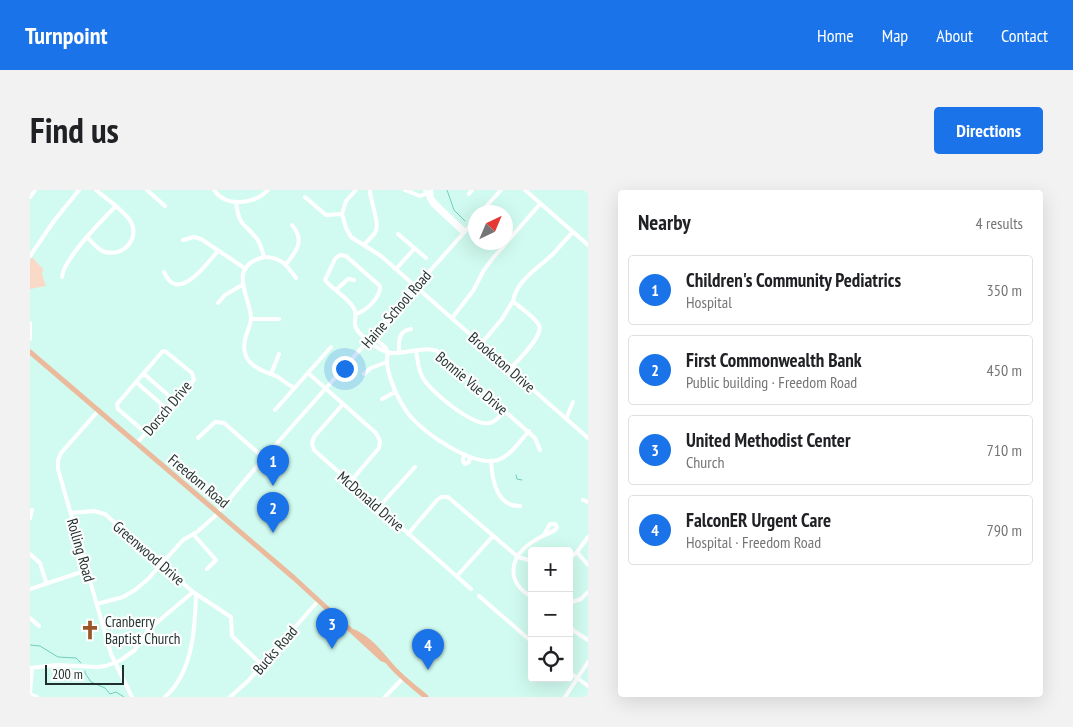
<!DOCTYPE html>
<html lang="en">
<head>
<meta charset="utf-8">
<style>
  body { margin:0; font-family:"PT Sans Narrow",sans-serif; background:#f2f2f2; color:#202124 }
  .controls { position:absolute; right:15px; bottom:15px; display:grid; overflow:hidden; border-radius:5px; box-shadow:0 5px 20px #0002 }
  .controls button { width:45px; height:45px; display:grid; place-items:center; padding:0; border:0; border-bottom:1px solid #e0e0e0; background:#fff; color:#202124; font:25px sans-serif }
  .compass { position:absolute; left:438px; top:15px; width:45px; height:45px; border-radius:50%; background:#fff; box-shadow:0 5px 20px #0002; rotate:44deg }
  .scale { position:absolute; left:15px; bottom:12px; width:79px; box-sizing:border-box; padding-left:5px; border:2px solid #1f302c; border-top:0; font-size:14px; line-height:18px; white-space:nowrap; color:#1f302c; -webkit-text-stroke:4px #fdfdfd; paint-order:stroke }
  .you { position:absolute; left:314px; top:178px; width:18px; height:18px; margin:-12px; border:4px solid #fff; border-radius:50%; background:#1a73e8; box-shadow:0 0 0 8px #1a73e833 }
  .badge { display:grid; place-items:center; width:32px; height:32px; border-radius:50%; background:#1a73e8; color:#fff; font-size:16px; font-weight:700 }
  .pin { position:absolute; translate:-50% -41px; filter:drop-shadow(0 1px 2px #0008) }
  .pin::after { content:''; position:absolute; top:26px; width:18px; height:15px; background:inherit; clip-path:polygon(0 0,100% 0,50% 100%) }
  .list { margin:0; padding:0; list-style:none }
  h2 { display:flex; justify-content:space-between; align-items:center; height:65px; margin:0; padding:0 20px; font-size:21px }
  h2 small { font-size:16px; font-weight:400; color:#757577 }
  .list li { display:grid; grid-template-columns:32px 1fr auto; gap:15px; align-items:center; box-sizing:border-box; height:70px; margin:0 10px 10px; padding:0 10px; border:1px solid #e0e0e0; border-radius:5px }
  .list b { display:block; font-size:19px; white-space:nowrap }
  .list p { margin:0; font-size:16px; white-space:nowrap; color:#757577 }
  .list em { font-size:16px; font-style:normal; color:#757577 }
  .icon { flex:none; width:28px; height:28px; fill:none; stroke:currentColor; stroke-width:2; stroke-linecap:round; stroke-linejoin:round }
  .map { position:relative; flex:none; width:558px; height:507px; overflow:hidden; border-radius:5px }
  header { display:flex; align-items:center; gap:30px; box-sizing:border-box; height:70px; padding:0 25px; background:#1a73e8; color:#fff }
  header strong { font-size:24px }
  nav { display:flex; gap:28px; margin-inline-start:auto; font-size:18px }
  .intro { display:flex; align-items:center; justify-content:space-between; box-sizing:border-box; height:120px; padding:0 30px }
  h1 { margin:0; font-size:35px }
  .button { padding:12px 22px; border-radius:5px; background:#1a73e8; color:#fff; font-size:18px; font-weight:700 }
  main { display:flex; gap:30px; padding:0 30px }
  aside { flex:1; background:#fff; border-radius:5px; box-shadow:0 5px 20px #0002 }
  .map>svg:first-child { display:block }
  .green { fill:#fad9c6 }
  .lines { fill:none; stroke-linecap:round; stroke-linejoin:round }
  .stream { stroke:#72ceba; stroke-width:1 }
  .minor { stroke:#fff; stroke-width:4 }
  .major { stroke:#ebba9c; stroke-width:5 }
  .labels { text-anchor:middle; dominant-baseline:central; stroke-width:4.5; stroke-linejoin:round; paint-order:stroke }
  .street-label { font-size:15px; fill:#1f302c; stroke:#fdfdfd }
  .poi-label { font-size:15px; fill:#1f302c; stroke:#fdfdfd; text-anchor:start }
</style>
</head>
<body>
<header>
<strong>Turnpoint</strong>
<nav><a>Home</a><a>Map</a><a>About</a><a>Contact</a></nav>
</header>
<div class="intro"><h1>Find us</h1><a class="button">Directions</a></div>
<main>
<div class="map">
<svg width="558" height="507" viewBox="0 0 558 507">
  <rect width="100%" height="100%" fill="#d1fbf0"/>
  <path class="green" d="M2,67L13,79L12,84L16,96L0,99V70Z"/>
  <g class="lines">
    <path class="stream" d="M417,0L424,20L435,31
      M486,285L487,289L492,290
      M0,455L10,456L28,467L46,468L51,473
      M55,481V483L61,492L75,498L80,504L86,502L94,507"/>
    <path class="minor" d="M117,0L135,16
      M184,0C196,18 225,14 238,0
      M375,0L390,6L398,3
      M395,0L402,14L433,43
      M401,0L402,8
      M495,0L558,55
      M557,0L558,1
      M439,4L442,0
      M399,5L412,19L435,41
      M0,7L5,0
      M275,7L296,25L312,24
      M206,12C209,37 214,32 227,49C231,54 232,61 234,67C196,77 220,106 221,128C221,135 216,143 215,150C210,173 229,180 246,186C253,189 258,197 265,197
      M451,22L471,0
      M312,24L316,38L321,47L351,66L558,248
      M312,24L316,11L326,0
      M368,44L396,68
      M57,47C62,52 68,60 75,62C93,67 110,49 101,32C95,21 75,8 66,0
      M153,50L164,47L171,49L216,79
      M334,55C337,51 342,47 345,43C351,34 340,12 340,0
      M0,66L24,31L49,0
      M234,67C251,67 257,75 266,88
      M256,74C267,61 275,50 262,35
      M366,79L384,59
      M134,82C148,115 177,73 188,61
      M32,87C33,70 72,30 85,17
      M306,100L318,89L324,90
      M483,111C487,89 509,78 524,63C530,56 536,49 543,42
      M188,113L195,105L212,95
      M326,124C336,121 351,107 350,96L316,66L310,65L305,69L295,90C303,100 316,106 323,117C328,123 324,128 325,135C327,145 351,162 361,163C376,164 393,156 407,161L505,248L510,260
      M422,128L443,101L454,80L463,68L510,14
      M221,129H249
      M0,133V149
      M342,146L355,157L358,162
      M451,154L472,129L483,111C490,118 504,126 509,135C514,146 487,171 480,179
      M386,161C388,170 388,181 393,188C401,202 443,237 460,233C467,231 471,225 475,220
      M358,162C353,180 369,212 380,226C396,244 442,277 468,270C480,266 490,251 499,241
      M369,162C369,151 368,141 381,139
      M278,183L346,243L350,251L349,258L320,292
      M114,184L145,211
      M241,184L249,164
      M334,184L341,178L357,172
      M106,192L137,219
      M352,209L365,202
      M313,214L284,247L282,253L284,260L441,399
      M245,220L301,157
      M68,221L31,263L28,270V279L81,464L102,507
      M536,229L543,212
      M168,248L185,232L194,233L234,268
      M106,254L164,190L162,183L135,161L132,162L87,214L88,219L116,243
      M434,264L433,271L435,274L439,272L440,267
      M461,271C462,288 466,317 490,316
      M553,310L558,312
      M348,318L385,277
      M41,323L64,321L75,324L163,402L201,427L202,446L232,475
      M0,328L2,320
      M163,344L186,370L177,379
      M378,344L407,310L411,307H418L488,367L502,371
      M547,362L558,375
      M0,364L10,373L16,392
      M539,369L547,362L558,347
      M427,386L463,346
      M0,399L57,380
      M449,406L502,452
      M502,407C475,392 479,366 504,351C511,346 518,344 525,340L527,337L525,334H520L514,345
      M539,413L551,409L558,402
      M67,414L93,407L105,400L118,389L153,350L167,342L185,326L234,268L446,29
      M0,428L9,436
      M539,435L544,441L558,450
      M0,478L26,475L67,477L76,476L91,470L105,460L118,440L163,402
      M539,482L558,496
      M0,503L2,478
      M0,504L7,507
      M135,507C163,482 165,439 166,404
      M200,507L218,491L288,411
      M355,507L374,487
      M535,507L558,472"/>
    <path class="major" d="M0,162L264,388L352,469L357,471
      M322,441C337,447 348,460 358,472C368,485 383,496 396,507"/>
  </g>
  <defs>
    <symbol id="church-bare" viewBox="-9 -9 18 18"><path d="M-1.2-6h2.4v3.5h3.3v2.4h-3.3V6h-2.4V-.1h-3.3v-2.4h3.3Z" fill="#9a5628" stroke="#fdfdfd" stroke-width="2.5" paint-order="stroke"/></symbol>
  </defs>
  <g fill-rule="evenodd">
    <use href="#church-bare" x="46" y="426" width="28" height="28"/>
  </g>
  <g class="labels">
    <g class="street-label">
      <text transform="translate(366 119) rotate(-49)">Haine School Road</text>
      <text transform="translate(472 172) rotate(41)">Brookston Drive</text>
      <text transform="translate(442 193) rotate(40)">Bonnie Vue Drive</text>
      <text transform="translate(137 218) rotate(-50)">Dorsch Drive</text>
      <text transform="translate(169 291) rotate(40)">Freedom Road</text>
      <text transform="translate(341 311) rotate(41)">McDonald Drive</text>
      <text transform="translate(51 360) rotate(74)">Rolling Road</text>
      <text transform="translate(119 363) rotate(41)">Greenwood Drive</text>
      <text transform="translate(245 460) rotate(-49)">Bucks Road</text>
    </g>
    <g class="poi-label">
      <text x="75" y="431">Cranberry<tspan x="75" dy="17">Baptist Church</tspan></text>
    </g>
  </g>
</svg>
<div class="controls">
<button>+</button>
<button>−</button>
<button><svg class="icon" aria-label="locate" viewBox="0 0 24 24"><circle cx="12" cy="12" r="6"/><path d="M12 2v4M12 18v4M2 12h4M18 12h4"/></svg></button>
</div>
<svg class="compass" viewBox="-18 -18 36 36"><path d="M0-13l5 13h-10z" fill="#e53935"/><path d="M0 13l5-13h-10z" fill="#757577"/></svg>
<div class="scale">200 m</div>
<div class="you"></div>
<div class="pin badge" style="left:243px;top:296px">1</div>
<div class="pin badge" style="left:243px;top:343px">2</div>
<div class="pin badge" style="left:302px;top:459px">3</div>
<div class="pin badge" style="left:398px;top:480px">4</div>
</div>
<aside>
<h2>Nearby<small>4 results</small></h2>
<ul class="list">
<li><span class="badge">1</span><div><b>Children's Community Pediatrics</b><p>Hospital</p></div><em>350 m</em></li>
<li><span class="badge">2</span><div><b>First Commonwealth Bank</b><p>Public building · Freedom Road</p></div><em>450 m</em></li>
<li><span class="badge">3</span><div><b>United Methodist Center</b><p>Church</p></div><em>710 m</em></li>
<li><span class="badge">4</span><div><b>FalconER Urgent Care</b><p>Hospital · Freedom Road</p></div><em>790 m</em></li>
</ul>
</aside>
</main>
</body>
</html>
